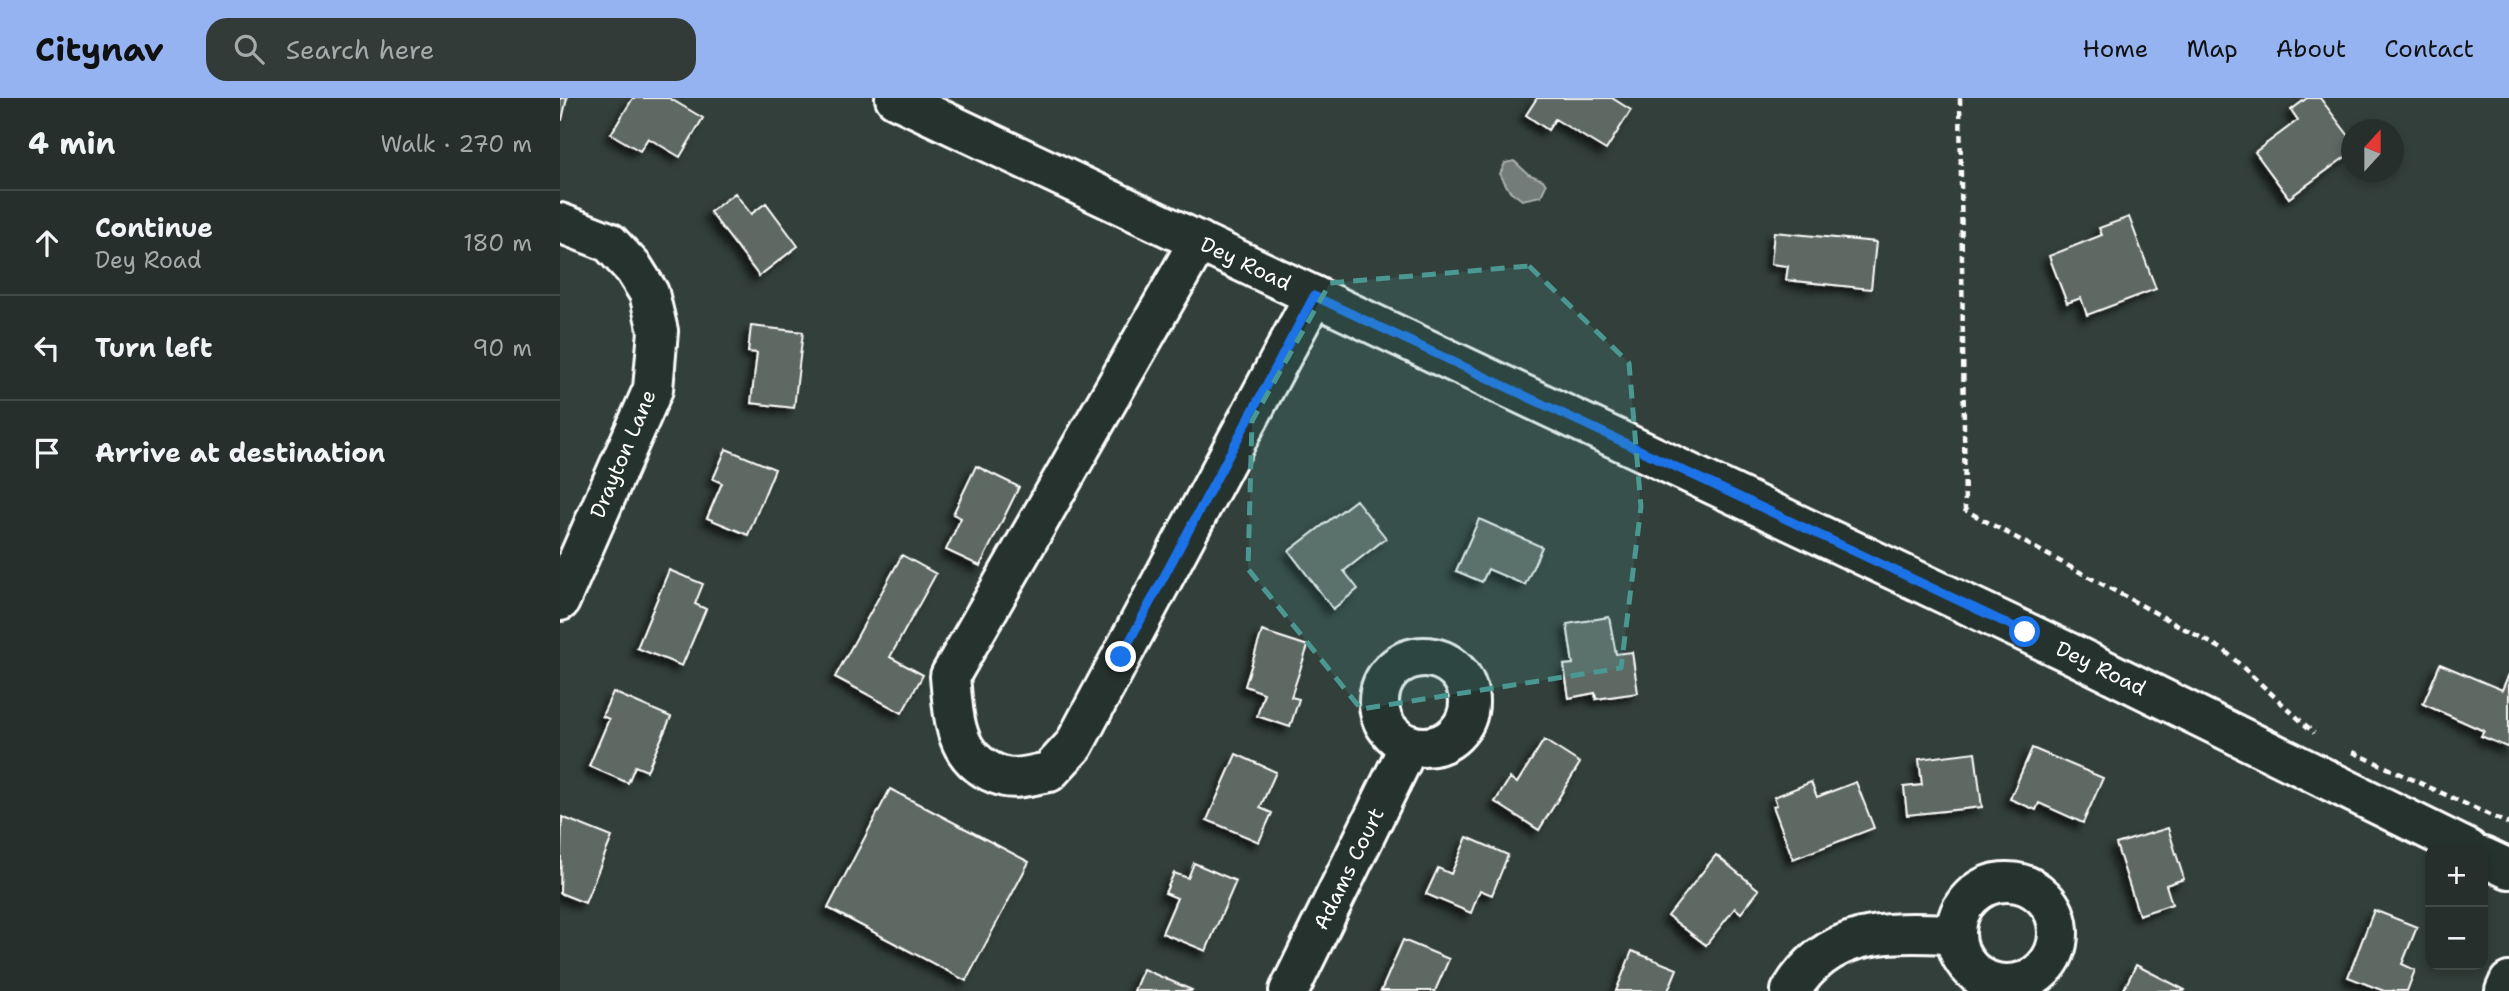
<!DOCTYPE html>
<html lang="en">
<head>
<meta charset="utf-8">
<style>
  body { margin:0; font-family:"Shantell Sans",sans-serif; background:#323b38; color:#f1f3f6 }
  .controls { position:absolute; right:21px; bottom:21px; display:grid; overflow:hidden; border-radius:14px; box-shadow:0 4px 10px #0003 }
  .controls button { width:63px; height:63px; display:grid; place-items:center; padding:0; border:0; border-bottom:2px solid #424a48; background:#262f2c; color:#f1f3f6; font:35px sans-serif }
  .compass { position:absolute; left:1781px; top:21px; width:63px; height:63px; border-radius:50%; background:#262f2c; box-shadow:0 4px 10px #0003; rotate:21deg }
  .stop { position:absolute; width:21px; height:21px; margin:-16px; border:5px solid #1a73e8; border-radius:50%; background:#fff }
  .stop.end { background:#1a73e8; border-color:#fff; box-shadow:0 2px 7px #0008 }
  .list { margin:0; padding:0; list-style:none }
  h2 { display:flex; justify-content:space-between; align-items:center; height:91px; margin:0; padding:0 28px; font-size:30px }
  h2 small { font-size:23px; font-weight:400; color:#a4a9a9 }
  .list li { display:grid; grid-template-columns:46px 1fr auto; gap:21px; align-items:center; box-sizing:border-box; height:105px; padding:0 28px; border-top:2px solid #424a48 }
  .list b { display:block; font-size:26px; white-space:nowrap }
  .list p { margin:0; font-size:23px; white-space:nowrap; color:#a4a9a9 }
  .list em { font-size:23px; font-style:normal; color:#a4a9a9 }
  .icon { flex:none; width:38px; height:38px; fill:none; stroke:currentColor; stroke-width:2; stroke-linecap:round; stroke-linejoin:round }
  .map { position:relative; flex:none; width:1949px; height:893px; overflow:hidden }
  header { display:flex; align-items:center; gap:42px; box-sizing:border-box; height:98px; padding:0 35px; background:#95b2f1; color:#111 }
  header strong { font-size:33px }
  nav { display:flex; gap:38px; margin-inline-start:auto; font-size:24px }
  .search { width:490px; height:63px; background:#323b38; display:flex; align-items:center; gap:18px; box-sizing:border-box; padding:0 24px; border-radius:21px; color:#a4a9a9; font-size:26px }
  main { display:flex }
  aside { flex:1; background:#262f2c }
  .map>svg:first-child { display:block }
  .water { fill:#737b78; stroke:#abb0ae; stroke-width:2 }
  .building { fill:#5f6964; stroke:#fff; stroke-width:2; filter:url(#shadow) }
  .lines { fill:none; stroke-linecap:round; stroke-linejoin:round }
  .minor-casing { stroke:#fff; stroke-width:44 }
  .major-casing { stroke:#fff; stroke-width:44 }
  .path { stroke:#fff; stroke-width:4.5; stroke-dasharray:7 5; stroke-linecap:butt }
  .minor { stroke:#26332d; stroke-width:38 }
  .major { stroke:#26332d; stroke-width:38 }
  .route { stroke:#1a73e8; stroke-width:9 }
  .marked { fill:#4b9892; fill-opacity:0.2; stroke:#4b9892; stroke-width:5; stroke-dasharray:14 9; stroke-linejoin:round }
  .labels { text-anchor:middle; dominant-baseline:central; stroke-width:6; stroke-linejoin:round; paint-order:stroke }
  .street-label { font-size:21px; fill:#fff; stroke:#26332d }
</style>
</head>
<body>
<header>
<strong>Citynav</strong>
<div class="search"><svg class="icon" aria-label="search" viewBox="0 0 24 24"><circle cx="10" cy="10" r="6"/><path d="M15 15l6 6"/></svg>Search here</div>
<nav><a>Home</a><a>Map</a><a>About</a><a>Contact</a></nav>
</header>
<main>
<aside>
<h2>4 min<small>Walk · 270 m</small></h2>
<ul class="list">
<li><svg class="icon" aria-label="ahead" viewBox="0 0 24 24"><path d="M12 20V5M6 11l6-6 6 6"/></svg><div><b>Continue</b><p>Dey Road</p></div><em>180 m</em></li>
<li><svg class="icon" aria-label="left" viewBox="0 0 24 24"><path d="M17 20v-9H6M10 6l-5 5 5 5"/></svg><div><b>Turn left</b></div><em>90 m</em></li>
<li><svg class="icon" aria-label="arrive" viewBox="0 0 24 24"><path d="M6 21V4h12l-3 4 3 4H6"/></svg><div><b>Arrive at destination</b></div></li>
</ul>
</aside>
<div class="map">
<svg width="1949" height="893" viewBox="0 0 1949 893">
  <defs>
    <filter id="shadow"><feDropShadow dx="-6" dy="6" stdDeviation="3.5" flood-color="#0009"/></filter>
  </defs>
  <rect width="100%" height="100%" fill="#333f3a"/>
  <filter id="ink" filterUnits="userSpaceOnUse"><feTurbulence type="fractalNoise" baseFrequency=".0143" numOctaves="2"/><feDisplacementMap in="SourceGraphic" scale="14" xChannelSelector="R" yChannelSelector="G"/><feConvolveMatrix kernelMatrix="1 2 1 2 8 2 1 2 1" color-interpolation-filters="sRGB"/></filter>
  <g filter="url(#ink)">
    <path class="water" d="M954,63L968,76L983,82L986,87L981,98L962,102L949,92L940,76L945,65Z"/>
    <path class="building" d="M0,0H7L2,22H0Z
      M73,0H109L143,20L120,59L88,40L80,53L51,36Z
      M977,0H1052L1071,12L1046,52L995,21L988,32L966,17Z
      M1747,0H1760L1792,42V54L1729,100L1695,54L1738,22L1731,12Z
      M175,95L191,116L206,105L238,148L199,178L150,114Z
      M1569,119L1596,191L1527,217L1521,200L1507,205L1489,158L1542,137L1539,130Z
      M1214,134L1316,144L1311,191L1226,182L1228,168L1211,166Z
      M191,228L243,234L234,310L191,305L197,255L188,254Z
      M166,351L215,371L188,437L147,420L162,385L153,381Z
      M416,368L459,389L420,468L386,452L401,420L393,416Z
      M796,402L826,440L784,473L798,491L773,511L729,453Z
      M919,421L982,449L965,487L928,471L922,484L896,473Z
      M342,457L376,476L330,559L363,577L342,615L275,579Z
      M109,472L143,486L135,506L146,511L122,568L77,550Z
      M1049,519L1056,556L1072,554L1078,595L1036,601L1035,595L1009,600L1004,567L1013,566L1007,526Z
      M702,533L748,548L731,599L739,601L730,629L697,618L704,595L685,588Z
      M1880,566L1942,592L1949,576V650L1921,638L1924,633L1863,606Z
      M53,594L111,619L87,673L75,668L68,685L29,668L49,621L42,618Z
      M984,642L1020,665L979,732L935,704L950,680L957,685Z
      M1472,650L1543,680L1523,725L1479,705L1476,712L1450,701Z
      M1415,654L1422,709L1347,717L1344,689L1362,687L1359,661Z
      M676,656L716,674L700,710L712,715L699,744L647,722Z
      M1251,684L1257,699L1296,684L1314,730L1233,761L1213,708L1217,707L1214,699Z
      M330,691L469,764L406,883L268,810Z
      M2,719L52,739L25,805L0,795Z
      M1608,730L1624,781L1606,787L1612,806L1579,817L1556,746Z
      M907,739L948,757L932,797L920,792L911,815L866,796L878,770L891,776Z
      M1156,757L1199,792L1181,815L1175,810L1146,847L1108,818Z
      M634,765L676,783L646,853L602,835L617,800L605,795L614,775L628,780Z
      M1814,812L1857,829L1842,866L1855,872L1847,893H1824L1788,879Z
      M843,842L889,861L875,893H821Z
      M1072,853L1117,871L1108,893H1056Z
      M1576,867L1625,892L1624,893H1563Z
      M583,871L632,892L631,893H574Z"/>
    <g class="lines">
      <defs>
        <g id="minor">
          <path d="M0,125L49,144L74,171L89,195L98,233L93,291L0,503"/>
          <path d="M639,143L390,578C394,623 394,665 445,679C457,682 476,676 489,674L514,647L754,198"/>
          <circle cx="864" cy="604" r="45"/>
          <circle cx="1447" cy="835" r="51"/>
          <path id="s1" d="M729,893L849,648"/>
          <path d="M1231,893C1269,829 1331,834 1395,836"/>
          <path d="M1945,893L1949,884"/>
        </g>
        <g id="major">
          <path id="s2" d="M335,0L1514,557L1908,751"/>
          <path d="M1923,759L1949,771"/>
        </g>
      </defs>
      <use href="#minor" class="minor-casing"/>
      <use href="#major" class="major-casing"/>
      <path class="path" d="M1400,0L1405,412L1664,552L1754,635
        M1793,654L1949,726"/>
      <use href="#minor" class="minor"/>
      <use href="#major" class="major"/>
    </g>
  </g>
  <g class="lines" filter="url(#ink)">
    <path class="route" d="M561,559L754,198L1465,534"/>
  </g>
  <path class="marked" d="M969,168L1069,265L1081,409L1061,570L801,611L688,471L692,323L770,185Z"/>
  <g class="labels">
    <g class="street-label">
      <text stroke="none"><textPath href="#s2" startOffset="388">Dey Road</textPath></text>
      <text transform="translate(63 356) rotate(-67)">Drayton Lane</text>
      <text stroke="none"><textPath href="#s2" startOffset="1334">Dey Road</textPath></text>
      <text stroke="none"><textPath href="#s1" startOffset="136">Adams Court</textPath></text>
    </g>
  </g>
</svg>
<div class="controls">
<button>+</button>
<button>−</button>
</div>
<svg class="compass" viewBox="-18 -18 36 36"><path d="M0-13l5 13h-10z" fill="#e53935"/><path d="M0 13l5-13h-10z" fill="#a4a9a9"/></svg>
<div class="stop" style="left:1465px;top:534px"></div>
<div class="stop end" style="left:561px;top:559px"></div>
</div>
</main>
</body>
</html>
